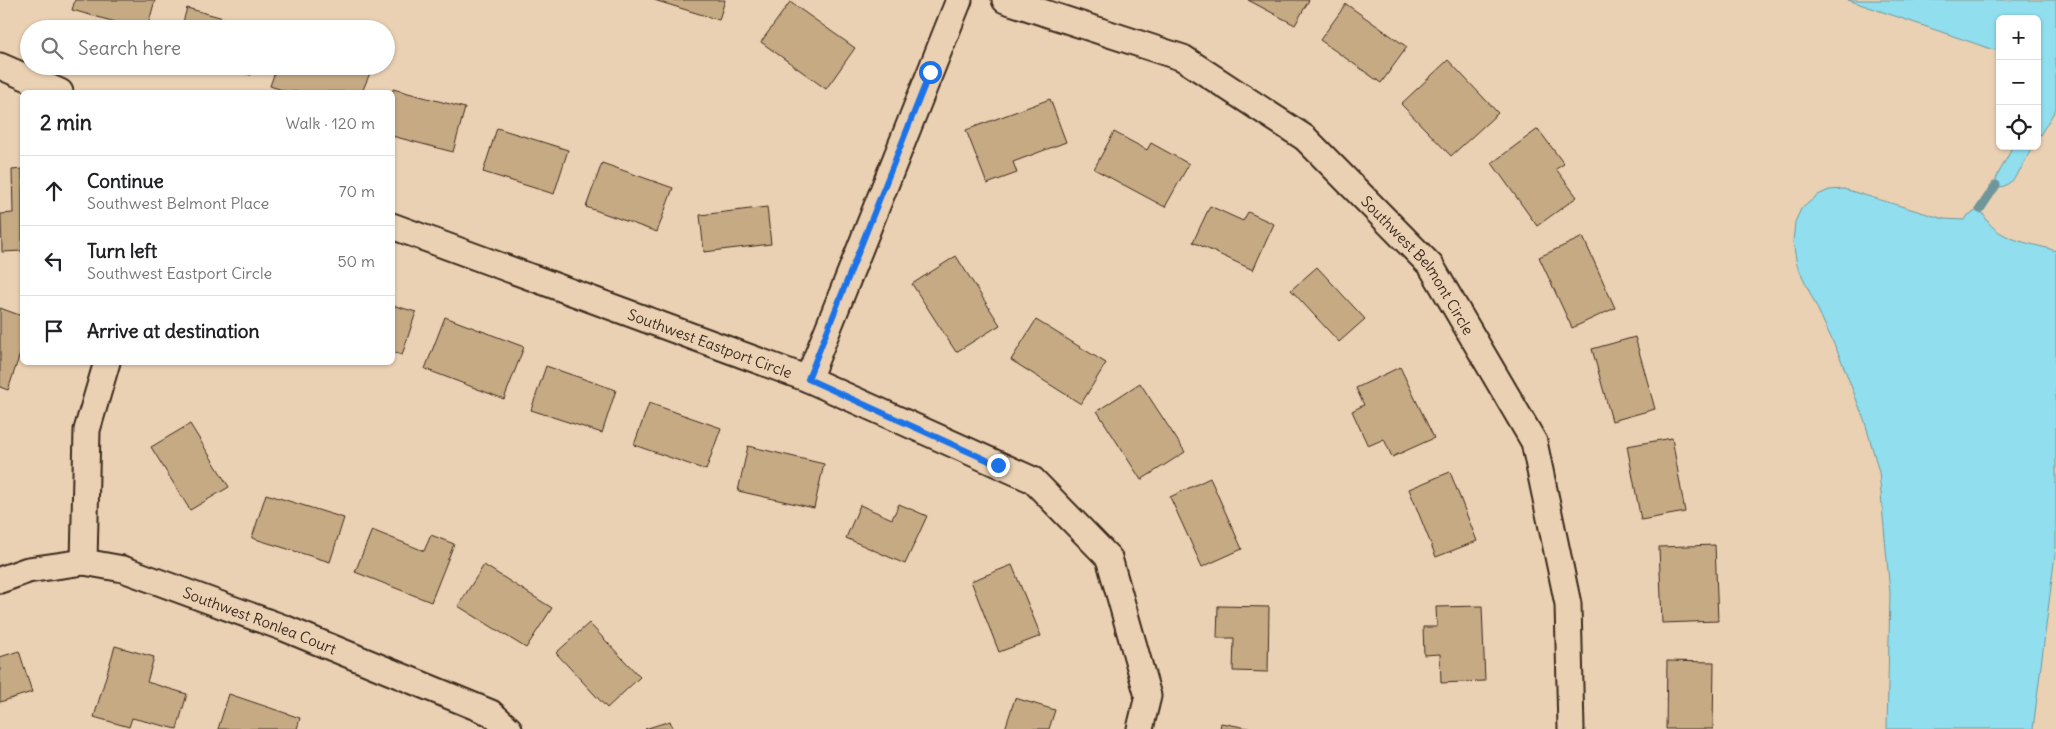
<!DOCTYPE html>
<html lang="en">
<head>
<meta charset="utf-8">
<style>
  body { margin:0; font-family:Delius,sans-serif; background:#f6f6f6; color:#202124 }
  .controls { position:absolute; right:15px; top:15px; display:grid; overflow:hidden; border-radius:8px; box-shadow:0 1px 4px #0004 }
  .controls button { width:45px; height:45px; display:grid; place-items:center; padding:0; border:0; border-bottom:1px solid #e0e0e0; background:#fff; color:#202124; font:25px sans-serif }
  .stop { position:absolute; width:15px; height:15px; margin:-11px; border:4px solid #1a73e8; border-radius:50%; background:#fff }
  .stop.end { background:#1a73e8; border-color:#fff; box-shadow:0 1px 5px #0008 }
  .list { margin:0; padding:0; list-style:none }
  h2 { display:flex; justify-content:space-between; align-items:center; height:65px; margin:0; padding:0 20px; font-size:21px }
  h2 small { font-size:16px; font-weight:400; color:#757577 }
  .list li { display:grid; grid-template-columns:32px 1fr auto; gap:15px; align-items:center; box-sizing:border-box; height:70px; padding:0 20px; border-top:1px solid #e0e0e0 }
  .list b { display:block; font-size:19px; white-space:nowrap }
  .list p { margin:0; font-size:16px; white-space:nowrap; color:#757577 }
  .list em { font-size:16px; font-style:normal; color:#757577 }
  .icon { flex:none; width:28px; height:28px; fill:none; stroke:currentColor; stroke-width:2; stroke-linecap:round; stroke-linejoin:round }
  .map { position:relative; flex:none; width:2056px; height:729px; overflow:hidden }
  .search { position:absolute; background:#fff; box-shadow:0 1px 4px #0004; left:20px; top:20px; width:375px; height:55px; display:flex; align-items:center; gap:12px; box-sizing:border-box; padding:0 18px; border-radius:28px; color:#757577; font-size:19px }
  .panel { position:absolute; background:#fff; box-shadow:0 1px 4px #0004; left:20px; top:90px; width:375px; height:275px; border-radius:8px }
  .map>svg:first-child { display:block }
  .water { fill:#90deee; stroke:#6e969b }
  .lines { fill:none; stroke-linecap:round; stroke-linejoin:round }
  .stream { stroke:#6e969b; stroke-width:9 }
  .building { fill:#c6aa84; stroke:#3b2a1e }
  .minor-casing { stroke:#3b2a1e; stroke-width:29 }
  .minor { stroke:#ebd1b3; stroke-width:25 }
  .route { stroke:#1a73e8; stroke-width:6 }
  .labels { text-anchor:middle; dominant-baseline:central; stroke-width:5; stroke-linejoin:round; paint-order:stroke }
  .street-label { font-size:15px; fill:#3b2a1e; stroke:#ebd1b3 }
</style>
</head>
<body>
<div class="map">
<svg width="2056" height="729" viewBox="0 0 2056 729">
  <rect width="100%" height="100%" fill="#ebd1b3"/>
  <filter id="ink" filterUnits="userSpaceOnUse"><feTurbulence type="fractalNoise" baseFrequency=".02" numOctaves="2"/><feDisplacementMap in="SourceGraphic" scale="10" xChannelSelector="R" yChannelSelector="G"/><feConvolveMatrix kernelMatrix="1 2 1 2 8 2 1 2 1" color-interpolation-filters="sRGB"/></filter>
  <g filter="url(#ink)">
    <path class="water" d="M1848,0H2056V109L2037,140V19H2000V52Z
      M2012,146H2033C2026,158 2015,187 1999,187L1995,183C1998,170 2008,160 2012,146Z
      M1844,189L1944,219L1965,220L1968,215L1980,209C1983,213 1985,217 1988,222C2004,242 2034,243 2056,251V547L2033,729H1887L1890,593L1879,472L1865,422L1840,357L1797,265L1793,242L1795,222L1801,209L1818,195L1829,190Z"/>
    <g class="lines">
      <path class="stream" d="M1980,209L1996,185"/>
    </g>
    <path class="building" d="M75,0H155L147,29H141L72,10Z
      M654,0H725L719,20Z
      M1248,0H1309L1295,25Z
      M790,2L855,48L826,89L761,42Z
      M1346,4L1407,47L1381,83L1320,40Z
      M187,8L263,29H181Z
      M1448,60L1498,113L1451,156L1401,104Z
      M218,66H253L251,75Z
      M277,66H353L370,73L362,92H288L270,86Z
      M393,89L465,108L453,152L392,136Z
      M1050,99L1066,142L1013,162L1017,173L987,184L966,130Z
      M497,128L568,150L554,194L483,172Z
      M1538,129L1564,164L1556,169L1577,197L1537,226L1492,163Z
      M1114,132L1147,150L1151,143L1189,164L1165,207L1094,169Z
      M602,163L673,188L657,232L586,207Z
      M22,169V251L2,252L1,214L13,213L12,170Z
      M1210,206L1243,221L1248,212L1274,224L1253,270L1193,242Z
      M767,207L771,244L704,252L700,215Z
      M1583,237L1615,308L1572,328L1539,257Z
      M956,256L1000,325L956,352L912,284Z
      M1317,267L1365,319L1339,342L1291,290Z
      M392,305L416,312L402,355L392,352Z
      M0,308L22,316V348L8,390L0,387Z
      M445,317L524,347L504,399L425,369Z
      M1036,320L1106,363L1081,404L1011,360Z
      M1635,337L1655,409L1612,421L1592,349Z
      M546,366L616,390L602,433L531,410Z
      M1400,367L1434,438L1392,457L1384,439L1368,446L1352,411L1364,405L1356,388Z
      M1140,383L1185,452L1141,480L1097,411Z
      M649,403L721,428L706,470L634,445Z
      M190,424L229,487L190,510L151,447Z
      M1672,438L1685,512L1641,520L1627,446Z
      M748,446L824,464L814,508L738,491Z
      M1450,472L1477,541L1436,557L1409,489Z
      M1210,478L1242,549L1202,567L1170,497Z
      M266,494L344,518L330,562L252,538Z
      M899,504L927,516L905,564L846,538L860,505L892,519Z
      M372,530L424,551L431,535L454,544L431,602L355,572Z
      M1715,545L1718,621L1662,623L1659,547Z
      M484,565L552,608L526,648L458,606Z
      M1012,565L1041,636L999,652L971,581Z
      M1218,606L1269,607L1268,672L1233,671L1234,638H1217Z
      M1482,606L1485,681L1441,683L1440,654L1424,655L1423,627H1437L1436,607Z
      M589,623L640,677L607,708L556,653Z
      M115,646L154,657L147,682L187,694L177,729L132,718L129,727L94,717Z
      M19,651L32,692L0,702V657Z
      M1667,661L1714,662L1713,729H1666Z
      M229,694L300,718L297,729H218Z
      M1015,698L1055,710L1049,729H1005Z
      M670,721L673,729H645Z
      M1221,723L1253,729H1220Z"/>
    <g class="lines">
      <defs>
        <g id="minor">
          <path id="s1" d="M1005,0L1183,58L1305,138L1431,266L1534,442L1568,604L1571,729"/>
          <path d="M0,66L60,92"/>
          <path id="s2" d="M392,226L808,379L1033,480L1109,558L1148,696L1140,729"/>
          <path d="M808,379L959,0"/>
          <path d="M84,562L87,430L107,362"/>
          <path id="s3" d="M0,580L28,570L84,562L123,569L284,628L491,713L509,729"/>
        </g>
      </defs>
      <use href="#minor" class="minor-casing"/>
      <use href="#minor" class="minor"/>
    </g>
  </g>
  <g class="lines" filter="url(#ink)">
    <path class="route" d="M930,72L808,379L998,465"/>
  </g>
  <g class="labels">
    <g class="street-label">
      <text stroke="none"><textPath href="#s1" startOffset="504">Southwest Belmont Circle</textPath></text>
      <text stroke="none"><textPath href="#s2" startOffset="339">Southwest Eastport Circle</textPath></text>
      <text stroke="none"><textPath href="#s3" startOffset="272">Southwest Ronlea Court</textPath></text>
    </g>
  </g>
</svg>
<div class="controls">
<button>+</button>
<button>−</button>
<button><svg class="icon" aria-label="locate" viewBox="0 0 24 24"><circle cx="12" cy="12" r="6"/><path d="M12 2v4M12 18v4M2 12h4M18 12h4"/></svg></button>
</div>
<div class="stop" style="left:930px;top:72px"></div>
<div class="stop end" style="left:998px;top:465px"></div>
<div class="search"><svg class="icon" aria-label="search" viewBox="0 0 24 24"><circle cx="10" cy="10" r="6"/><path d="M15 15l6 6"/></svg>Search here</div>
<section class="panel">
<h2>2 min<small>Walk · 120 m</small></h2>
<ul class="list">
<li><svg class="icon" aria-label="ahead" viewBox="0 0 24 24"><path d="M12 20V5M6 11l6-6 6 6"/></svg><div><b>Continue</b><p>Southwest Belmont Place</p></div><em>70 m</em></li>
<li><svg class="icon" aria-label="left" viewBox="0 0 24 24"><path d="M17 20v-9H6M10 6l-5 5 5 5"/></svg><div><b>Turn left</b><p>Southwest Eastport Circle</p></div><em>50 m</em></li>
<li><svg class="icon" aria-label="arrive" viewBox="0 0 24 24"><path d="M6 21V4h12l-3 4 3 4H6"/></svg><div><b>Arrive at destination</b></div></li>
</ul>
</section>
</div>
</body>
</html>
